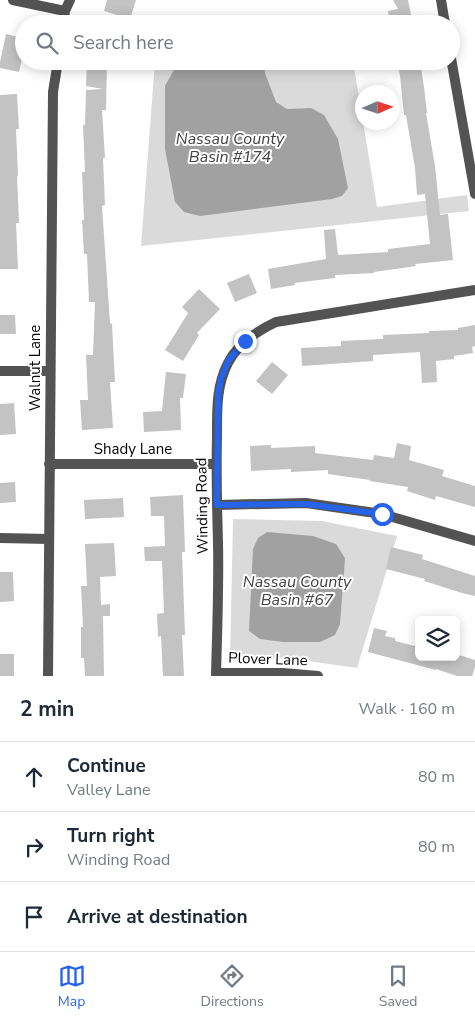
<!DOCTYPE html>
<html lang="en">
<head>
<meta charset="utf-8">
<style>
  body { margin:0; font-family:"Nunito Sans",sans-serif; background:#f2f2f3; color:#1f2937 }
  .controls { position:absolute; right:15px; bottom:15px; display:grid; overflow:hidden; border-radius:8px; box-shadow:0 2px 12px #0003 }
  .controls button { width:45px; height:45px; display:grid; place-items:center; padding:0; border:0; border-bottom:1px solid #e0e1e3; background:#fff; color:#1f2937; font:25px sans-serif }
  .compass { position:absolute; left:355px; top:85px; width:45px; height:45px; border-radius:50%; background:#fff; box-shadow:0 2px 12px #0003; rotate:87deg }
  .stop { position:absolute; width:15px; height:15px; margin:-11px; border:4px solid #2563eb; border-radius:50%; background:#fff }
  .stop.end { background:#2563eb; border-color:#fff; box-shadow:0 1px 5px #0008 }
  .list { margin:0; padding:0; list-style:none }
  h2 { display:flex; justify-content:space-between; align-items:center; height:65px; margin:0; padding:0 20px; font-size:21px }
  h2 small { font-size:16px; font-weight:400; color:#747a83 }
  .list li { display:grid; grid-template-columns:32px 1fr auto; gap:15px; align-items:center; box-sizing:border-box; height:70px; padding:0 20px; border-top:1px solid #e0e1e3 }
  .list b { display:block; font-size:19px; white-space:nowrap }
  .list p { margin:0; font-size:16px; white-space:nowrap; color:#747a83 }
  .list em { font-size:16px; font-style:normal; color:#747a83 }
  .icon { flex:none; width:28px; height:28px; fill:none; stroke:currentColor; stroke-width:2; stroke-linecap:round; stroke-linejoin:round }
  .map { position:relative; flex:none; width:475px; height:676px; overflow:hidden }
  .search { position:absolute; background:#fff; box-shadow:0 2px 12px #0003; left:15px; right:15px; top:15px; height:55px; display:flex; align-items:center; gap:12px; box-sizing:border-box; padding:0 18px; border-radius:28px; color:#747a83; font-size:19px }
  .sheet { height:275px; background:#fff }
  nav { display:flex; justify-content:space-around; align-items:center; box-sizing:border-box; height:70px; border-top:1px solid #e0e1e3; background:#fff; font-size:14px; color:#747a83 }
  nav a { display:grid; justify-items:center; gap:2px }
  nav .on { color:#2563eb }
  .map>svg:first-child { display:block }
  .green { fill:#dadada }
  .water { fill:#a1a1a1 }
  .building { fill:#c3c3c3 }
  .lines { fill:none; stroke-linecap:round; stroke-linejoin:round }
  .minor { stroke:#535353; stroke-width:10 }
  .route { stroke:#2563eb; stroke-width:6 }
  .labels { text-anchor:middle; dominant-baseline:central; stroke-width:4; stroke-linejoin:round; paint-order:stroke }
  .street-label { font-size:15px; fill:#000; stroke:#fff }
  .water-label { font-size:16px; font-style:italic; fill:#424242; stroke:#fff }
</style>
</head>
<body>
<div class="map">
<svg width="475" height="676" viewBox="0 0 475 676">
  <rect width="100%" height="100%" fill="#fff"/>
  <path class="green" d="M155,61H353L377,207L467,195L469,211L141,246Z
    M233,519L322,521L397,536L357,668L287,658L230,661Z"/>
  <path class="water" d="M179,61H264L265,73L276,102L287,109L311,108L324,115L338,139L348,188L342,196L332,199L200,216L184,212L175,202L165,149V86Z
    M267,532L313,536L336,544L345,558L340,624L335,635L320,642H283L260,639L249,631L253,549L258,538Z"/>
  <path class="building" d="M107,0H136L130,19L104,11Z
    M393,0H408L413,24H390L388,11L398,9Z
    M6,34L24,38V50L19,72L0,68V62Z
    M87,61H107L106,110H102L105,158H103L105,205L102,206L110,323L112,324L115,382H110L113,428L82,430L80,400H88L86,355H93L95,302H89L87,254H84L82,220H84L82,172H85L83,125H85L86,90L103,89L86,86Z
    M397,61H420L424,87L427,113H426L435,166L440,215L448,214L453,260L415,264L416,266L374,272V273L335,275V278L294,283L295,285L271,289L268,269L326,259L324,230L335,229L338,255L388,252V249L430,244L425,194L417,195L415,168L406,115H404L400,76Z
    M17,94L19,129H16L18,176H17L19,223H16L18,269H0V95Z
    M249,274L257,293L235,302L227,283Z
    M199,289L220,309L197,333L199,335L183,361L165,350L188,313L182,307Z
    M0,315H15L16,334H0Z
    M475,325V346L472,347L473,353L454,356V359L436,361L437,382L422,383L420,352L373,355V361L302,366L301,348L341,346V341L383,339V335L429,333V331L458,330V328Z
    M272,362L288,375L272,394L256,381Z
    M166,372L186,374L183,398H180L181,430L144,432L143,412L162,411Z
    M14,403L16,434L0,435V404Z
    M397,443L411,446L409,460L444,470L442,476L475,486V507L436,496L435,500L407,491L408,487L370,481V480L328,474V470L291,472V469L251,471L250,446L271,445V448L315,446V453L373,460L374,455L394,458Z
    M15,482L16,502L0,503V483Z
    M183,495L185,552H182L185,635H182L184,676H163L161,636L158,637L157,614L164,613L162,561H145L144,547L165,546L164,516H151L150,497Z
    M123,498L124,517L85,519L84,500Z
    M114,543L116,576L100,577L101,605L110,604V616H103L104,676H85L84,658H81V627H83L81,586H87L85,544Z
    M391,547L423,555L422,559L475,576V596L462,593L424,581L425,579L386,569Z
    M0,572H13L14,601L0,602Z
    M374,628L387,631L385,636L395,638V641L419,647V657H456V654L475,660V667L472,676H457L436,669V670L368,652Z
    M0,654H14V676H0Z"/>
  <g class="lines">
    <path class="minor" d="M13,0L65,11
      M441,0L445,24
      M63,24L65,11L70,0
      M451,58L475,194
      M0,371H50
      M49,464H216
      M217,505L306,503L382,514L475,541
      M0,538L49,539
      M216,673H283L318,676
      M48,676L53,92L58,61
      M216,676C217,632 219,587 218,543C217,508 216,472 217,437C217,411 216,386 228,363C238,343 257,331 276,322L475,290"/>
  </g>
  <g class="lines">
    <path class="route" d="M245,341L228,361L221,379L218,394L217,505L306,504L382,514"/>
  </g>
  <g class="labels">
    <g class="street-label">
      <text transform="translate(35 368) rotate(-90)">Walnut Lane</text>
      <text x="133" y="449">Shady Lane</text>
      <text transform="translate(202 506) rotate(-91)">Winding Road</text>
      <text transform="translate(268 659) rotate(2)">Plover Lane</text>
    </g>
    <g class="water-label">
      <text x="230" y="139">Nassau County<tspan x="230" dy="18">Basin #174</tspan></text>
      <text x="297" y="582">Nassau County<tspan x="297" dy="18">Basin #67</tspan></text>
    </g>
  </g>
</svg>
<div class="controls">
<button><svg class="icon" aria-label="layers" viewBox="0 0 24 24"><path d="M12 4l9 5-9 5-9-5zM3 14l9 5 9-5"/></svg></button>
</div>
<svg class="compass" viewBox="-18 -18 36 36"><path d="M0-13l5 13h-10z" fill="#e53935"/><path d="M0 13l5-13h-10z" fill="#747a83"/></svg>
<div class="stop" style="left:382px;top:514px"></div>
<div class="stop end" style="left:245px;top:341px"></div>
<div class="search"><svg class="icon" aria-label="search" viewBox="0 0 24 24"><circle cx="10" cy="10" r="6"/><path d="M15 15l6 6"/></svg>Search here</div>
</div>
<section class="sheet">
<h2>2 min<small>Walk · 160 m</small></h2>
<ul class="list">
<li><svg class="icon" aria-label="ahead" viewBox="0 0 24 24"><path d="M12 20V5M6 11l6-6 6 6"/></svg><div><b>Continue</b><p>Valley Lane</p></div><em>80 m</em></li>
<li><svg class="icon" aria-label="right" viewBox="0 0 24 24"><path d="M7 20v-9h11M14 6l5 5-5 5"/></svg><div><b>Turn right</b><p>Winding Road</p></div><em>80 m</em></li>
<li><svg class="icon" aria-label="arrive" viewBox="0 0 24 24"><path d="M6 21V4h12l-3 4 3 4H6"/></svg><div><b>Arrive at destination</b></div></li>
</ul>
</section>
<nav>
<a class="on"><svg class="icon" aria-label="map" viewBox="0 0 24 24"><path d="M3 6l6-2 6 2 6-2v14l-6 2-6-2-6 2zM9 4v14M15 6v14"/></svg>Map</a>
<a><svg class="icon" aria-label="directions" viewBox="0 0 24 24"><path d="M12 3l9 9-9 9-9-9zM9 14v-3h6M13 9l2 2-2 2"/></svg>Directions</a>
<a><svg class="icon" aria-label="saved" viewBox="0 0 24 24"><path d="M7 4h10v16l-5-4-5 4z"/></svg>Saved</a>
</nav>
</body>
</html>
